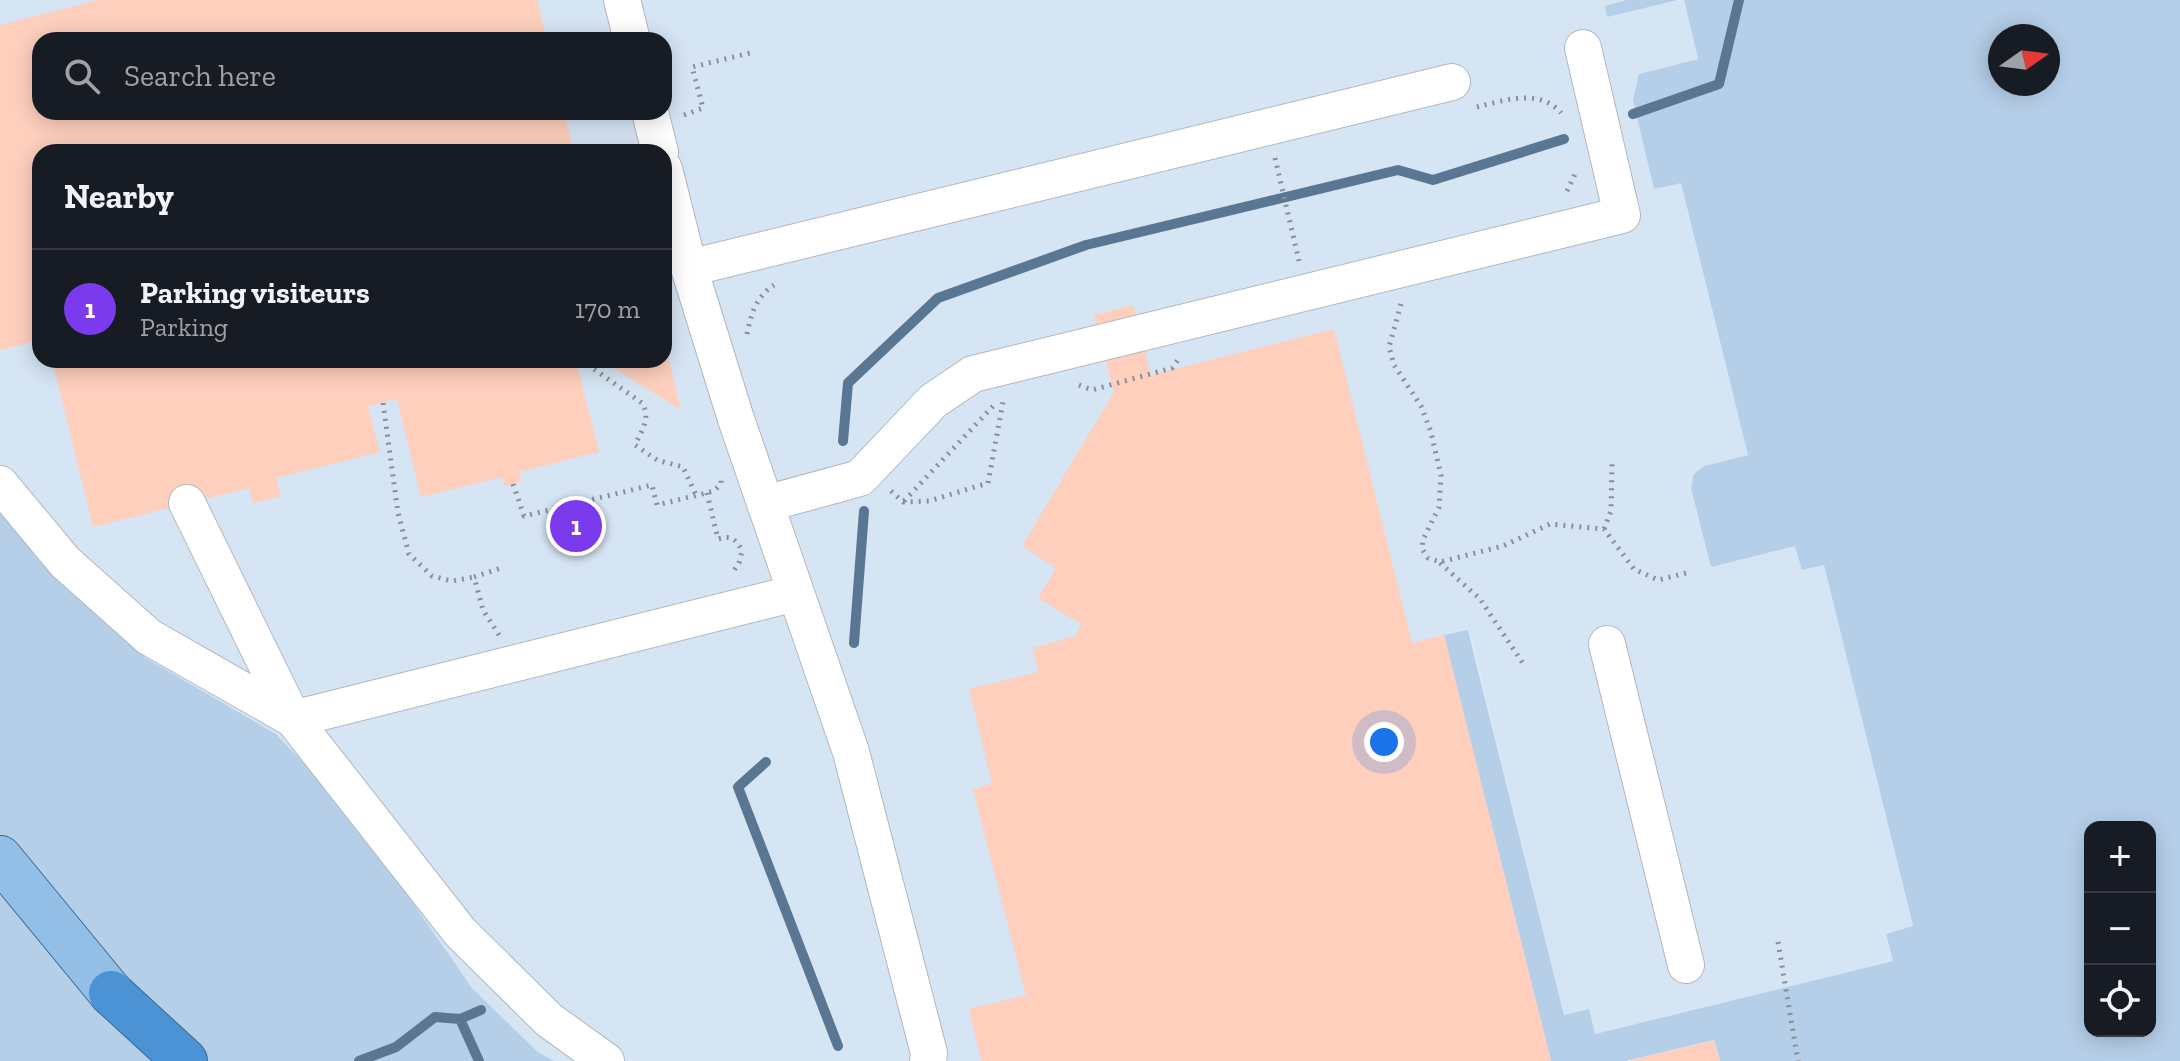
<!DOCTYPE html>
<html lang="en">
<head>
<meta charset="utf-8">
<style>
  body { margin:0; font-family:"Zilla Slab",serif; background:#242831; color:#f1f3f6 }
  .controls { position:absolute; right:24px; bottom:24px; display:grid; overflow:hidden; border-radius:16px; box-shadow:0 4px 20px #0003 }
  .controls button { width:72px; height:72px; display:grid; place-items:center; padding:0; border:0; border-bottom:2px solid #363941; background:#171b24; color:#f1f3f6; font:40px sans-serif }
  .compass { position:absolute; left:1988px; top:24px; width:72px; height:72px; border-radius:50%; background:#171b24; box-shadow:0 4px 20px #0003; rotate:76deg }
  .you { position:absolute; left:1384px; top:742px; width:28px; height:28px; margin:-20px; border:6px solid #fff; border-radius:50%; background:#1a73e8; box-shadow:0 0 0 12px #1a73e833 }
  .badge { display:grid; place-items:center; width:52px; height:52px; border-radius:50%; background:#7c3aed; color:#fff; font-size:26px; font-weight:700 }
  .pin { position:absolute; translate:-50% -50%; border:4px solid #fff; box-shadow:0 2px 8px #0006 }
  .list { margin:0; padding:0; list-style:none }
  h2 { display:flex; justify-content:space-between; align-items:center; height:104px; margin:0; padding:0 32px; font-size:34px }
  h2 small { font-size:26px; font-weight:400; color:#9ea1a6 }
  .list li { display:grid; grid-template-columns:52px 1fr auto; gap:24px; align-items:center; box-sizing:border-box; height:120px; padding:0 32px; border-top:2px solid #363941 }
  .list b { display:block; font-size:30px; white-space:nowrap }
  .list p { margin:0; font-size:26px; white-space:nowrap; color:#9ea1a6 }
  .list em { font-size:26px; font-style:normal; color:#9ea1a6 }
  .icon { flex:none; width:44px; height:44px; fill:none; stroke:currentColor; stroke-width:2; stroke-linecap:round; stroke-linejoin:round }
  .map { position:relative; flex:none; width:2180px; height:1061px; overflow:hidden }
  .search { position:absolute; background:#171b24; box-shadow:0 4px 20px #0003; left:32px; top:32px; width:640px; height:88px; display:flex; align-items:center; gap:20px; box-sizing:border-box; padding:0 28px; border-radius:24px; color:#9ea1a6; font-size:30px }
  .panel { position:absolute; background:#171b24; box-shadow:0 4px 20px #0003; left:32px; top:144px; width:640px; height:224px; border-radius:24px }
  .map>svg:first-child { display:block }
  .built { fill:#d6e5f4; fill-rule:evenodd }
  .green { fill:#b6cfe9; fill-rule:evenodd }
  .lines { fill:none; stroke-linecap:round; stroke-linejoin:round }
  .stream { stroke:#597793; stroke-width:10 }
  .building { fill:#fecfbd }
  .minor-casing { stroke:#afb8c2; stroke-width:38 }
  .major-casing { stroke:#3a6a95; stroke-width:46 }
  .highway-casing { stroke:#3a6a95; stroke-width:46 }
  .path { stroke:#888f96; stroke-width:5; stroke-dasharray:2 6; stroke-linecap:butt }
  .minor { stroke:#fff; stroke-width:36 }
  .major { stroke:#93bee5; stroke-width:44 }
  .highway { stroke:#4b93d4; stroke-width:44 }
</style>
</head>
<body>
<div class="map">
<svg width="2180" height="1061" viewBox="0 0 2180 1061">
  <rect width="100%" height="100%" fill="#eaf3fe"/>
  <path class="built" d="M0,0H1626L1605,6L1684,0L1698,59L1639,74L1654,189L1681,182L1748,455L1704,466L1796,546L1824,564L1913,927L1886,934L1893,961L1595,1034L1564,1015L1469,630L1551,1061H554L538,1052L472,988L348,809L276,734L146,658L54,574L0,508ZM40,40H664V112H40ZM40,152H664V360H40Z"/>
  <path class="green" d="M1626,0H1678L1607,17L1605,6Z
    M1684,0H2180V1061H1720L1714,1040L1626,1061H1551L1444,635L1468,630L1564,1015L1589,1009L1595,1034L1893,961L1886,934L1913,926L1824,565L1802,570L1795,546L1711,567L1691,488L1694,474L1704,466L1748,455L1681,183L1654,189L1633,100L1639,74L1698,59ZM2000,36H2048V84H2000ZM2090,827H2150V1031H2090Z
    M0,508L54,574L146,658L276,734L348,809L472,988L538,1052L554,1061H0Z"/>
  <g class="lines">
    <path class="stream" d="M1633,114L1719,84L1739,0
      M843,441L848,383L938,298L1086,245L1398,170L1433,180L1564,139
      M854,643L864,511
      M766,762L738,787L838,1046
      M460,1019L479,1061
      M359,1061L396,1047L435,1017L460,1019L481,1010"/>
  </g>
  <path class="building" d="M99,0H537L547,40H40V112H564L574,152H40V340L0,350V25Z
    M1133,305L1151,375L1334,329L1412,643L1444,635L1551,1061H981L969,1009L1026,995L973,790L992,783L969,689L1038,672L1033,648L1076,636L1081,624L1038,598L1056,568L1022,546L1114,392L1094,315Z
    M664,343H665L681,410L601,360H664Z
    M52,360H576L599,452L519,472L522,481L513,484L504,486L502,477L421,497L397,399L368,406L380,452L276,478L281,496L253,503L249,488L93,527Z
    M1714,1040L1720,1061H1631V1060Z"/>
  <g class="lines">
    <defs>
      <path id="minor" d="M622,0L632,40
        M650,112L660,152
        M664,169L689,268L736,419L851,752L929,1053L928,1061
        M689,268L1452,82
        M0,484L65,562L149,637L293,719L796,593
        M187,503L293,719L460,932L549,1020L606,1061
        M765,504L860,478L933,401L973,374L1622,215L1583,48
        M1607,644L1686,965"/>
      <path id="major" d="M0,858L111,993"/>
      <path id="highway" d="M111,993L185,1061"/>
    </defs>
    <use href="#minor" class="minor-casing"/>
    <use href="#major" class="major-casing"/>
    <use href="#highway" class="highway-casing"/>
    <path class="path" d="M1477,107C1505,100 1540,88 1561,113
      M684,115L703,108L692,67L754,52
      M1275,158L1299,261
      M1567,191L1576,172
      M1401,304L1389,347L1394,365L1421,406L1431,432L1441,476L1439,507L1423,540L1422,549L1428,558L1440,562L1503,546L1550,524L1604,529L1634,569L1658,580L1686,573
      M747,334C751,314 756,297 774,285
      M581,360L642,403C651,418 642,430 635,445L657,460L683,467L696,495
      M1079,385L1092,390L1172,368L1178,360
      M383,403L398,513L409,554L432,576L452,581L474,577
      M513,484L524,516L652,485L657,505L714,491L721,484V480
      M891,491L903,502L929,501L988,483L1003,402
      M707,493L718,539C731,535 736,539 742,551L739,563L732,573
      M904,501L995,404
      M1604,529L1611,511L1612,464
      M1440,563L1480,599L1524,665
      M499,635L483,610L474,577L501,568
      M1778,942L1798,1061"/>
    <use href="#minor" class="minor"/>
    <use href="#major" class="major"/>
    <use href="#highway" class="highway"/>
  </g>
</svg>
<div class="controls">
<button>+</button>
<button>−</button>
<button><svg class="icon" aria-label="locate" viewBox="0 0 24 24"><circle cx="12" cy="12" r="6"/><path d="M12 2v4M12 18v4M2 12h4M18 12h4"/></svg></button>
</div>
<svg class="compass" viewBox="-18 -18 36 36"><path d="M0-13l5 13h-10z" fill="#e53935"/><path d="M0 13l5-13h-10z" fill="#9ea1a6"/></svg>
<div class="you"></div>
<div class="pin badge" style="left:576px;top:526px">1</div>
<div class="search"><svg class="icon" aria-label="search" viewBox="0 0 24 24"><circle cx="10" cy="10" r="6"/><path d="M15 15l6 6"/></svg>Search here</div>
<section class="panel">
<h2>Nearby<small></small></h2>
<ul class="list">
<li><span class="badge">1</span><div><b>Parking visiteurs</b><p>Parking</p></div><em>170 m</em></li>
</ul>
</section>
</div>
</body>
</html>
